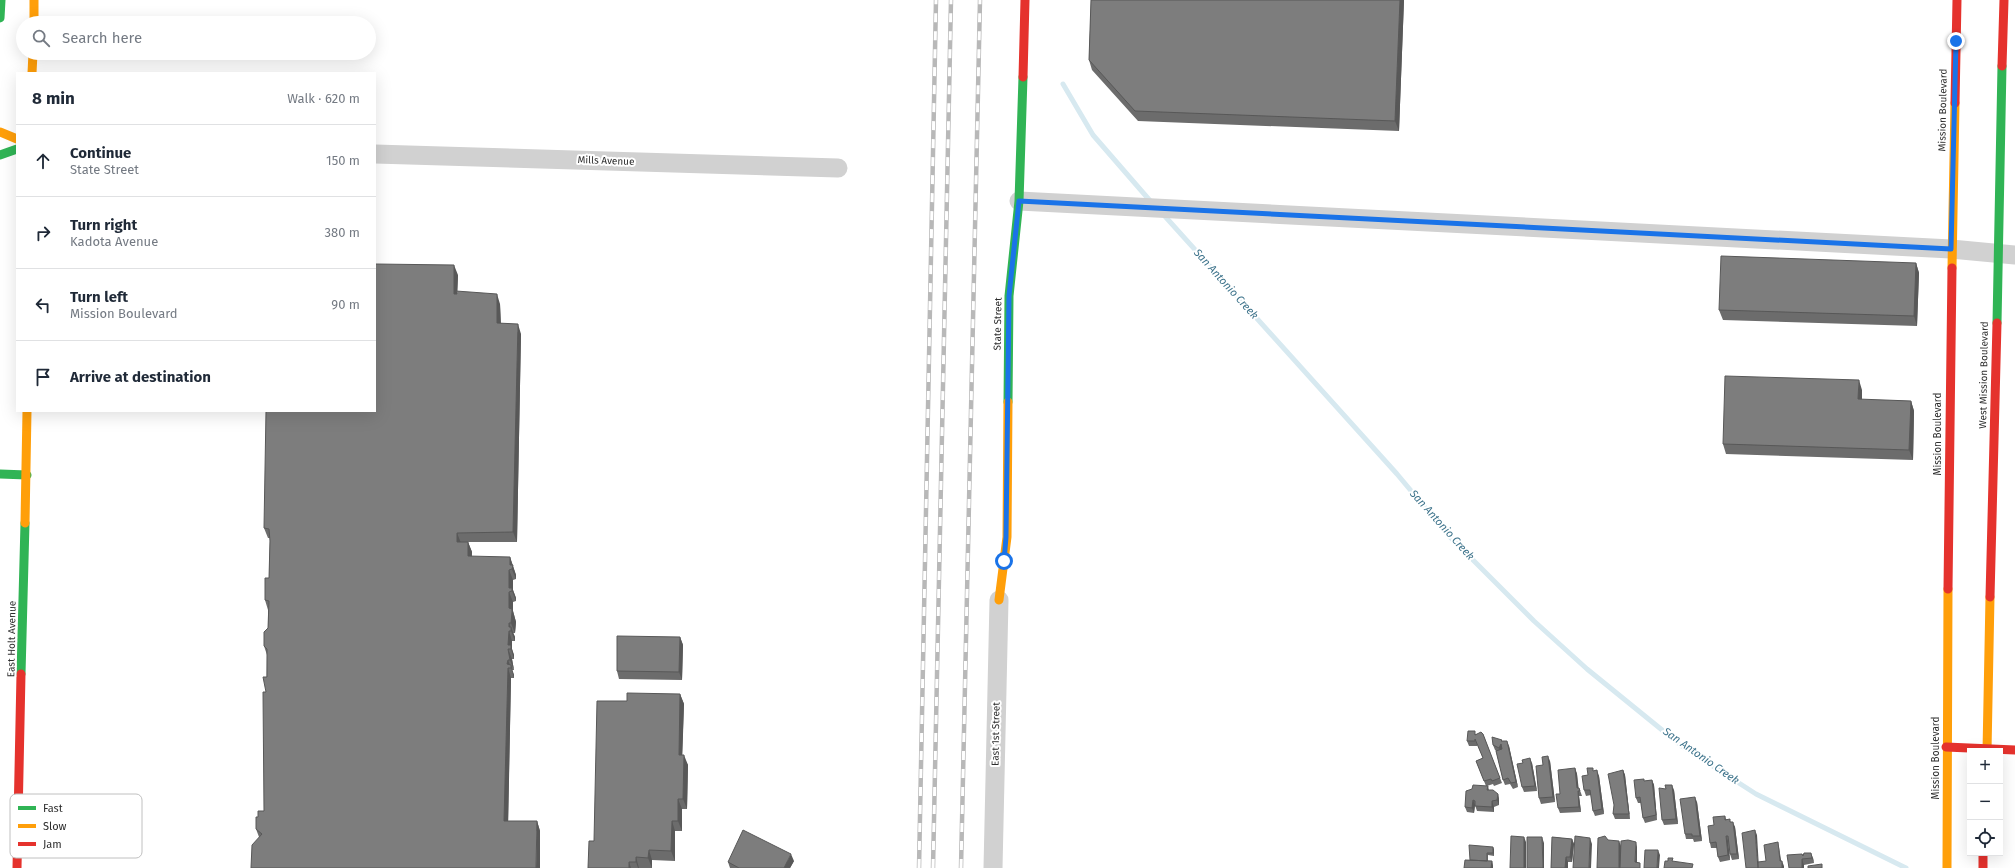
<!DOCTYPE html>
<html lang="en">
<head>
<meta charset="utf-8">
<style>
  body { margin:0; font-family:"Fira Sans",sans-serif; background:#f2f2f3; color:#1f2937 }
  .controls { position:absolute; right:12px; bottom:12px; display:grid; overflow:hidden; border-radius:0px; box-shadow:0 4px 16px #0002 }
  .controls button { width:36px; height:36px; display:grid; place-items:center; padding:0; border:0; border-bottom:1px solid #e0e1e3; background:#fff; color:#1f2937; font:20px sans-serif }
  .stop { position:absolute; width:12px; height:12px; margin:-9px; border:3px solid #1a73e8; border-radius:50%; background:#fff }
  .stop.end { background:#1a73e8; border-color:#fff; box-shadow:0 1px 4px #0008 }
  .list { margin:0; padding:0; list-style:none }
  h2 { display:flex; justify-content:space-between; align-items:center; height:52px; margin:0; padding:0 16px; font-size:17px }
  h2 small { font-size:13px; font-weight:400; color:#747a83 }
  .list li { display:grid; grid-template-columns:26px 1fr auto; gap:12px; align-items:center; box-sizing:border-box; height:72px; padding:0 16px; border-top:1px solid #e0e1e3 }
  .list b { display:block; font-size:15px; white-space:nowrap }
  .list p { margin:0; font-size:13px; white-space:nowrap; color:#747a83 }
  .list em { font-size:13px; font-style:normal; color:#747a83 }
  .icon { flex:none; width:22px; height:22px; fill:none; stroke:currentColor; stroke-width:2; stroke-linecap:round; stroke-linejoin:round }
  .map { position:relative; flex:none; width:2015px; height:868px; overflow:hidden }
  .search { position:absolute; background:#fff; box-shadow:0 4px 16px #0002; left:16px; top:16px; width:360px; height:44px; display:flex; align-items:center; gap:10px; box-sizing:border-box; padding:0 14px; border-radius:22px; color:#747a83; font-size:15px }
  .panel { position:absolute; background:#fff; box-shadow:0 4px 16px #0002; left:16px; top:72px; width:360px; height:340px; border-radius:0px }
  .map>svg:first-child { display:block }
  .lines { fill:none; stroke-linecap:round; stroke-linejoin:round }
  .stream { stroke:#d7e9f0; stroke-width:5 }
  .street { stroke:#d1d1d1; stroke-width:19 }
  .fast { stroke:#30b455; stroke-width:9 }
  .slow { stroke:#ff9f0a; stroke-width:9 }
  .jam { stroke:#e5322d; stroke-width:9 }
  .rail-casing { stroke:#b8b8b8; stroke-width:4.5 }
  .rail { stroke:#fff; stroke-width:3; stroke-dasharray:9; stroke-linecap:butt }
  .wall { fill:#6c6c6c }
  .shaded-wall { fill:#585858 }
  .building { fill:#7d7d7d; stroke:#585858 }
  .route { stroke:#1a73e8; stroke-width:5 }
  .labels { text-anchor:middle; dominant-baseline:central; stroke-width:4; stroke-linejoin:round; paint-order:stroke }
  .street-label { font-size:10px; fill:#2c2c2c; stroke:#fff }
  .water-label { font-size:11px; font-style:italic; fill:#3d738b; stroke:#fff }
  .key { fill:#fff; stroke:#c0c0c0; stroke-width:1 }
  .key-label { font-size:11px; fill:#2c2c2c }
</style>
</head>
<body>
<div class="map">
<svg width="2015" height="868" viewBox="0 0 2015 868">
  <rect width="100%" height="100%" fill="#fff"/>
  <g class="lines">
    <path class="stream" d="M1063,84L1093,135L1152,203
      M1162,213L1397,474L1448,535L1534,621L1587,669L1683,747L1756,794L1906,868"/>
    <path class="street" d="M375,154L838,168
      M1019,201L1951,249L2015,255
      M993,868L999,600"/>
    <path class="fast" d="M0,18L1,0
      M0,155L17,149
      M1997,323L2002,66
      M1008,402L1009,296L1019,201L1023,77
      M0,474L27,475
      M21,674L25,523"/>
    <path class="slow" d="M34,0V23
      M32,73L33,53
      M0,132L17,139
      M1952,268L1955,103
      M25,523L27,411
      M999,600L1007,537L1008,402
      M1987,751L1990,597
      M1947,868L1948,589"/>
    <path class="jam" d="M2002,66L2004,0
      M1023,77L1025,0
      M1955,103L1957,0
      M1948,589L1952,268
      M1990,597L1997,323
      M1946,747L2015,750
      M1983,853V868
      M17,868L21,674"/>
    <defs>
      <path id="rail" d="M919,868L936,0
        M933,868L951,0
        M961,868L980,0"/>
    </defs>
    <use href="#rail" class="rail-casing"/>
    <use href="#rail" class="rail"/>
  </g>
  <path class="wall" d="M1091,0H1404L1399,131L1138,121L1092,70L1089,60Z
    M1916,263L1919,273L1917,326L1723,320L1719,310Z
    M458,275L457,292L500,304L501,323L521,334L517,542H468L472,552V557H510L516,575V579L513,580V590L516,598V601L513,602V611L516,622L515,633H513L515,637V641H512V649L514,655V659H512L514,670H512L514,675V678H511L508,821H537L540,831L259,837L256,829L258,817L264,811L267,655L264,646L268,628V610L265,600L269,578L270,538H268L264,528Z
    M1862,390V400L1911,401L1914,411L1913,460L1726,454L1723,444Z
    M680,637L683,645L682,680L619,679L617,671Z
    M680,694L684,704L682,755L688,765L687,809H682V831H675V861L652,860V868H588L594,841L627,701Z
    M1476,734H1483L1502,783L1494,786L1493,784L1487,786H1488L1489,790L1498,794L1499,799V805L1494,807V812L1477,811L1475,805L1474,813L1467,812L1465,807L1486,786L1476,761L1483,758L1477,744V746H1469L1467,741Z
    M1502,740V741L1509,746L1518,787L1513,789L1510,784L1505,785L1503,780L1496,751L1495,750L1493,745Z
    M1550,761L1555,802L1541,804L1539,798L1543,765Z
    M1532,763L1537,791L1524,792L1522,787Z
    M1575,768L1577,774L1578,788H1579L1581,793L1582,796H1579L1581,812L1560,813L1558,808L1560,794Z
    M1623,770L1625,775L1630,819H1615L1613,814Z
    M1594,771L1599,776L1604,814L1595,816L1593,811L1591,795L1586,796L1584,790L1588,775Z
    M1652,780L1654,785L1657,820L1645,823L1643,818L1641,803H1638L1636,798L1644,781Z
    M1666,789L1674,790L1678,824L1664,825L1662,820Z
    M1697,802L1702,841L1694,842L1693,839H1686L1685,834Z
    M1725,816L1726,819L1731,822L1735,827L1739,859L1732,860L1730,854L1728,841L1730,860L1720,862L1718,857L1717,848H1711L1710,843L1714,825Z
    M1552,837L1572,839L1574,844L1572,862H1568V868H1551Z
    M1494,849V856L1488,855V861H1492L1493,866V868H1465V860H1470Z
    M1802,854L1803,856L1813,858L1814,863L1804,865V868H1789Z
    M794,861L790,868H730L728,862Z"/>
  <path class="shaded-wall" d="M1400,0H1404L1399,131L1395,121Z
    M1916,263L1919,273L1917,326L1914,316Z
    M454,265L458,275L457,304L454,294Z
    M497,294L500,304L501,333L497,323Z
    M518,324L521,334L517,542L513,532Z
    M1859,380L1862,390V409L1858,399Z
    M1911,401L1914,411L1913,460L1909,450Z
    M457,533L461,543L457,542Z
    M468,542L472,552L471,566L468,556Z
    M510,557L516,575V579L510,565Z
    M509,570L513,580V590L516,598V601L512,591L509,588Z
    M509,592L513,602V611L516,622L515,633L511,623L509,608Z
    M509,623L511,630V627L515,637V641L511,631L509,627Z
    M509,631L512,641V649L514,655V659L511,649L508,645Z
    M680,637L683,645L682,680L679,672Z
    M508,649L512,659L514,670L510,660Z
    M508,660L511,668V665L514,675V678L511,668L507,664Z
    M508,668L511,678L508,831L504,821Z
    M680,694L684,704L682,765L679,755Z
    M1507,741L1509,746L1518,787L1516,782Z
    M1501,744L1503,749L1501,753L1499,748Z
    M684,755L688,765L687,809L683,799Z
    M1548,756L1550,761L1555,802L1553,797Z
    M1530,758L1532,763L1537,791L1535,786Z
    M1575,768L1577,774L1579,791L1577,788Z
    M1597,770L1599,776L1604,814L1602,809Z
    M1623,770L1625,775L1630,819L1629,814Z
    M1652,780L1654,785L1657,820L1656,815Z
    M1672,785L1674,790L1678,824L1676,819Z
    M1578,791L1579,796L1581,812L1579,807Z
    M1498,794L1499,799V805L1497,800Z
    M1695,797L1697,802L1702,841L1700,836Z
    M678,799L682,809V831L678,821Z
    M1473,800L1475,805L1474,813L1472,808Z
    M1492,801L1494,807V812L1492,807Z
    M537,821L540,831V868H536Z
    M672,821L675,831V861L671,851Z
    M1733,822L1735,827L1739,859L1737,854Z
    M1755,830L1757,835L1759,868H1758Z
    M1726,836L1728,841L1730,860L1728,855Z
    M1524,837L1526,842V868H1524Z
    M1542,837L1544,843V868H1543Z
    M1590,838L1592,844L1591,868H1589Z
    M1572,839L1574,844L1572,862L1570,857Z
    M1619,841L1621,846V868H1619Z
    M1636,842L1637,847V867L1635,862Z
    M1778,842L1779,847L1782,866L1780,861Z
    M1493,847L1494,849V856L1493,853Z
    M649,850L652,860V868L648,858Z
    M1658,850L1660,855L1659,868H1657Z
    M1811,853L1813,858L1814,863L1812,858Z
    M791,854L794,861L790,868H784Z
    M636,857L639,868H638L636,862Z
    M1566,857L1568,862V868H1565Z
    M1802,859L1804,865V868H1802Z
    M1492,861L1493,866V868H1491Z
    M1782,861L1784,866V868H1782Z
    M629,862L631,868H629Z"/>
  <path class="building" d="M1091,0H1400L1395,121L1135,111L1089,60Z
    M1721,256L1916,263L1914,316L1719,310Z
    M375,264L454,265V294H457L456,291L497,294V323L518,324L513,532L457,533V542H468V556L510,557V565H513L512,569L509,570V588H512V591L509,592V608L512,609V612L511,623H509V627H511V631H509L508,645H511V649H508L510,660H508L507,664L511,665V668H508L504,821H537L536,868H251L252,845L262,834L256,829V817H258V811H264L263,692H266L263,677H267V649L264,646V632L268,628L269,601L265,600V578H269L270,541L269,529L264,528L266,411H375Z
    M1725,376L1859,380L1858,399L1911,401L1909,450L1723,444Z
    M617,636L680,637L679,672L617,671Z
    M627,693L680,694L679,755H684L683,799H678V821H672L671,851L649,850L648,858L636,857V862H629V868H588L589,841H594L597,701H627Z
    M1468,731H1475V735L1481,732L1483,734L1500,778L1492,781L1491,779L1484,781L1476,761L1483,758L1475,739V741H1467Z
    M1492,737L1502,740L1501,741H1507L1516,782L1511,783L1508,778L1503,780L1496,751L1502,749L1501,744L1499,748L1493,745Z
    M1548,756L1553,797L1539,798L1536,766L1543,765L1542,757Z
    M1530,758L1535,786L1522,787L1517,764L1523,763L1522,760Z
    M1575,768L1577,788H1579L1580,791H1578L1579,807L1558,808L1556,794H1560L1558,770Z
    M1587,768H1593V771L1597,770L1602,809L1593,811L1590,790H1584L1582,776L1588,775Z
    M1623,770L1629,814H1613L1614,805L1608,774Z
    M1644,779V781L1652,780L1656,815L1643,818L1640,797L1636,798L1634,780Z
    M1473,785L1488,786L1487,790H1493L1498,794L1497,800L1492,801V807L1475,806V801L1473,800L1472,808L1465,807L1466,791L1472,789Z
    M1665,785H1672L1676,819L1662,820L1659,788L1666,789Z
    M1695,797L1700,836H1692V834H1685L1680,799Z
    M1725,816V820L1730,819V822H1733L1737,854H1730L1728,836H1726L1728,855L1718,857L1716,842L1710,843L1708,826L1714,825L1713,817Z
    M743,830L791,854L784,868H739L728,862Z
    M1755,830L1758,868H1746L1742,833Z
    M1511,836L1524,837V868H1510Z
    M1575,836L1590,838L1589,868H1573Z
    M1605,836L1608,840L1619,841V868H1597L1598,838Z
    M1527,837H1542L1543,868H1527Z
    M1552,837L1572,839L1570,857H1566L1565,868H1551Z
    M1628,840L1636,842L1635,862L1640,863V868H1620L1621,841Z
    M1778,842L1780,861H1782V868H1758V862L1766,861L1764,845Z
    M1469,845L1493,847V853H1487V861L1470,860Z
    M1645,850H1658L1657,868H1644Z
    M1804,853H1811L1812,858L1802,859V868H1789L1787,855L1802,854L1803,856Z
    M1668,858H1673L1672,861L1693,864L1692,868H1664L1665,861H1668Z
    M1465,860L1492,861L1491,868H1464Z
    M1822,864V868H1808V866Z"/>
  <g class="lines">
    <path class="route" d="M1004,561L1006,537L1009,296L1019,201L1951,249L1956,41"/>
  </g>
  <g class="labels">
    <g class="street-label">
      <text transform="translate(1943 110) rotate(-89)">Mission Boulevard</text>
      <text transform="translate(606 161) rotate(2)">Mills Avenue</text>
      <text transform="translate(998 324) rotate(-89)">State Street</text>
      <text transform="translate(1984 375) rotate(-89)">West Mission Boulevard</text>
      <text transform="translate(1938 434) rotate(-90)">Mission Boulevard</text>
      <text transform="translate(12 639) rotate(-89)">East Holt Avenue</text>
      <text transform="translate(996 734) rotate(-89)">East 1st Street</text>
      <text transform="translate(1936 758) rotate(-90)">Mission Boulevard</text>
    </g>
    <g class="water-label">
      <text transform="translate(1226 284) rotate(48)">San Antonio Creek</text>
      <text transform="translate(1442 525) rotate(48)">San Antonio Creek</text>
      <text transform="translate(1701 756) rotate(35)">San Antonio Creek</text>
    </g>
  </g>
  <rect x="10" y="794" width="132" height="64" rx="6" class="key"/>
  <rect x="18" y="806" width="18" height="4" fill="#30b455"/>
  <rect x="18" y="824" width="18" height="4" fill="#ff9f0a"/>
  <rect x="18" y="842" width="18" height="4" fill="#e5322d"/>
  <g class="key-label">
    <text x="43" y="812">Fast</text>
    <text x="43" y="830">Slow</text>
    <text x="43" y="848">Jam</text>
  </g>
</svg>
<div class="controls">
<button>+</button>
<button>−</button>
<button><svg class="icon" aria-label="locate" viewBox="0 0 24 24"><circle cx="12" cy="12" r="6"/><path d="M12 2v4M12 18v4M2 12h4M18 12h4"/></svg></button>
</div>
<div class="stop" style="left:1004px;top:561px"></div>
<div class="stop end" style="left:1956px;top:41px"></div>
<div class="search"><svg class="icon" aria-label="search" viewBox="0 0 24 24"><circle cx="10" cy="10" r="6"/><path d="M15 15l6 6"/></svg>Search here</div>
<section class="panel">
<h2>8 min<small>Walk · 620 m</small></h2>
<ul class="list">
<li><svg class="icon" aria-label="ahead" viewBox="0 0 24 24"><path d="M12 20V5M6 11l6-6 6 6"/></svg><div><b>Continue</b><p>State Street</p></div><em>150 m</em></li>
<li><svg class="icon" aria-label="right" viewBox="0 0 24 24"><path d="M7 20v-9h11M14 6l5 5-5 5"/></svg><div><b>Turn right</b><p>Kadota Avenue</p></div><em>380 m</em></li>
<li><svg class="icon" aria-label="left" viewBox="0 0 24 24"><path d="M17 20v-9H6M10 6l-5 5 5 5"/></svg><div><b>Turn left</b><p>Mission Boulevard</p></div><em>90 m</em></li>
<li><svg class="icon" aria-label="arrive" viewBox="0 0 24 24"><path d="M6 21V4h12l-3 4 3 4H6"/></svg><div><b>Arrive at destination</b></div></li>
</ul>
</section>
</div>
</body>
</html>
